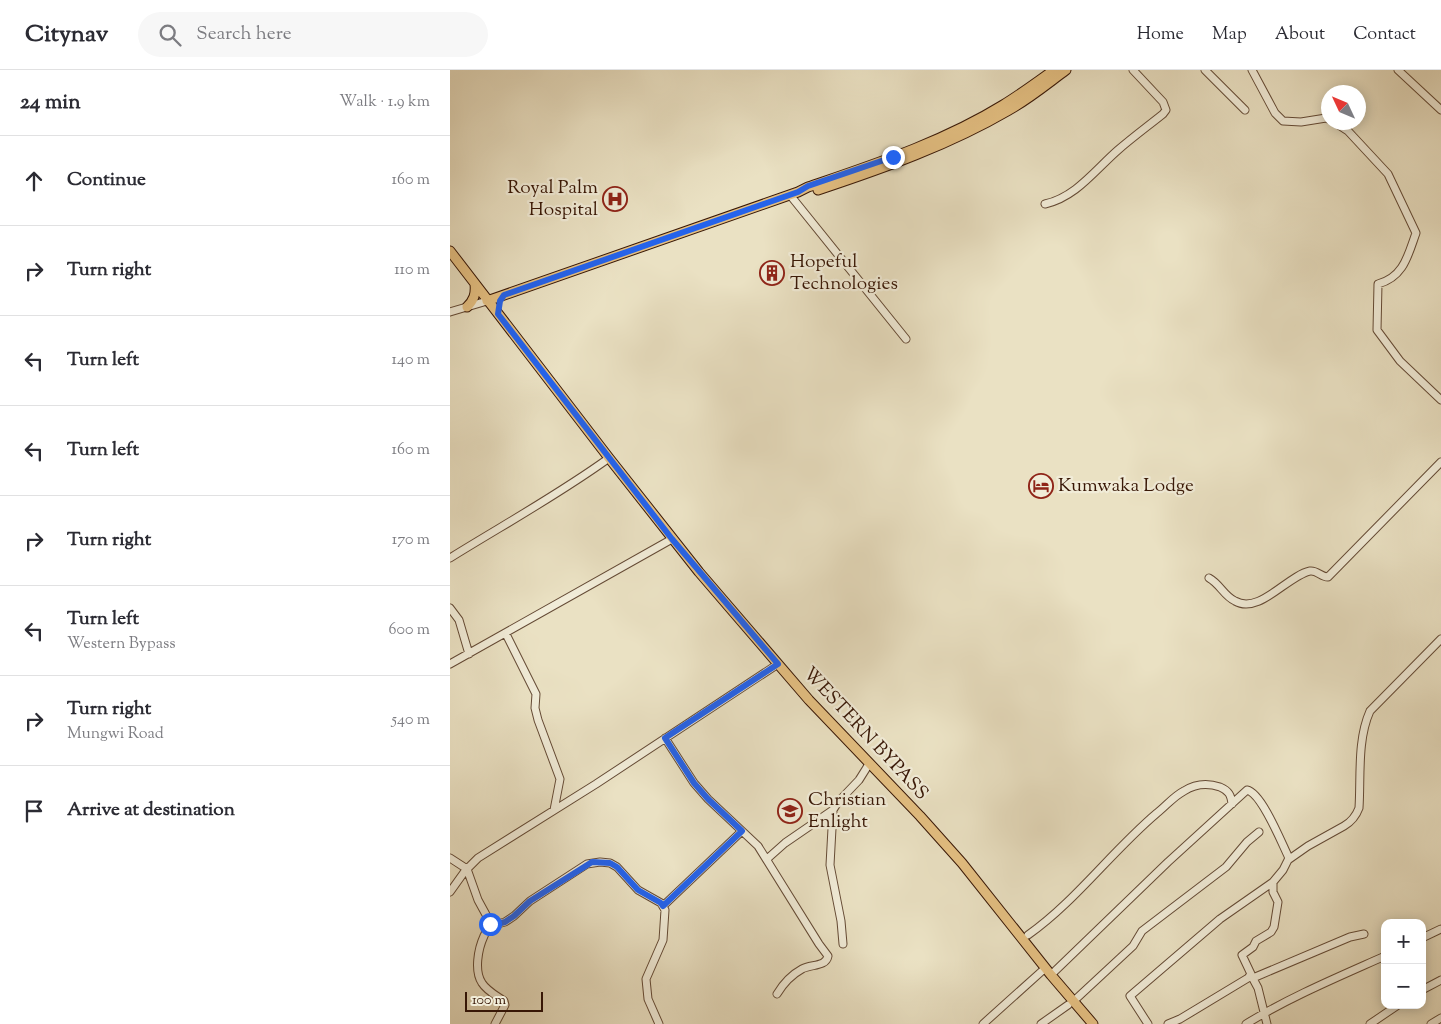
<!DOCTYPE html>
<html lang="en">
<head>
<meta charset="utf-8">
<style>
  body { margin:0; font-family:"Sorts Mill Goudy",serif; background:#f7f7f7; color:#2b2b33 }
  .controls { position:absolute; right:15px; bottom:15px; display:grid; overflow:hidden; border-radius:10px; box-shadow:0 2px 12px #0003 }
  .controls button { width:45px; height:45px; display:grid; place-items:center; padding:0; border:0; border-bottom:1px solid #e1e1e2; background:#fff; color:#2b2b33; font:25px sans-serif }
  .compass { position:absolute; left:871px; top:15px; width:45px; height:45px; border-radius:50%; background:#fff; box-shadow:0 2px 12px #0003; rotate:314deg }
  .scale { position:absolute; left:15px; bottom:12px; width:78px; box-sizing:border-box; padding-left:5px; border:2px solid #381706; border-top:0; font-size:14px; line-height:18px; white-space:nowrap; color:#381706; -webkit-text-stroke:4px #f1ecd8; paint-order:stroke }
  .stop { position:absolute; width:15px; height:15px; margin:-11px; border:4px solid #2563eb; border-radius:50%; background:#fff }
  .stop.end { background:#2563eb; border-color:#fff; box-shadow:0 1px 5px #0008 }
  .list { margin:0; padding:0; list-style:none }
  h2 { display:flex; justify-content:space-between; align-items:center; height:65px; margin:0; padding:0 20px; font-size:21px }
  h2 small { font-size:16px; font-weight:400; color:#7c7c81 }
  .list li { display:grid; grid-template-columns:32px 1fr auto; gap:15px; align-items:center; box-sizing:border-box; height:90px; padding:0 20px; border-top:1px solid #e1e1e2 }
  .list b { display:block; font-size:19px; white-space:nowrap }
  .list p { margin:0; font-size:16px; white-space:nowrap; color:#7c7c81 }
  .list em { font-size:16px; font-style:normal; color:#7c7c81 }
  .icon { flex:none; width:28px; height:28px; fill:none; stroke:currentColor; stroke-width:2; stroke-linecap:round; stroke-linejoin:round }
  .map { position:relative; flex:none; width:991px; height:954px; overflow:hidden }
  header { display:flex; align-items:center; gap:30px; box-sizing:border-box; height:70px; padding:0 25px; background:#fff; border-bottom:1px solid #e1e1e2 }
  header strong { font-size:24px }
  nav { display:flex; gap:28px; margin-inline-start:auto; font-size:18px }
  .search { width:350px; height:45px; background:#f7f7f7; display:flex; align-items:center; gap:12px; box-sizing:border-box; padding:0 18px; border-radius:28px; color:#7c7c81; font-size:19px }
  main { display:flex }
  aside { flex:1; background:#fff }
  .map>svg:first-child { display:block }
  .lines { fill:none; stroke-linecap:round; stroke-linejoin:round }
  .minor-casing { stroke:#644a35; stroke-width:9 }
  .major-casing { stroke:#381706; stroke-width:11 }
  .minor { stroke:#f1ecd8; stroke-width:7 }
  .major { stroke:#e5c082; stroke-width:9 }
  .route { stroke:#2563eb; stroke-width:6 }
  .labels { text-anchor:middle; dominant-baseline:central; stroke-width:4.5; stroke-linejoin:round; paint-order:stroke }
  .poi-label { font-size:19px; fill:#381706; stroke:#f1ecd8; text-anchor:start }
  .street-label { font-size:19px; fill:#381706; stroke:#f1ecd8 }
</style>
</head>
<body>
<header>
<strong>Citynav</strong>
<div class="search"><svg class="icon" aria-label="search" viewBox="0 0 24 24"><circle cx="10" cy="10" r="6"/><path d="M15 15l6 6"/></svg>Search here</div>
<nav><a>Home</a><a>Map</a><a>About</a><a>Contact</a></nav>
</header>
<main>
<aside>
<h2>24 min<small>Walk · 1.9 km</small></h2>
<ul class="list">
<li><svg class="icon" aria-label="ahead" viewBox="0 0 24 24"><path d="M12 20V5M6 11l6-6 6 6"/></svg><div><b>Continue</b></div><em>160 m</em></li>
<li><svg class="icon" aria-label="right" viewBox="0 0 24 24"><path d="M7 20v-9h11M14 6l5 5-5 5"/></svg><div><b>Turn right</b></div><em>110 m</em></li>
<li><svg class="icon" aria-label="left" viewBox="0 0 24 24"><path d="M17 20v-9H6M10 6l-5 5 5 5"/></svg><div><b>Turn left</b></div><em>140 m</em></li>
<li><svg class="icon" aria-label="left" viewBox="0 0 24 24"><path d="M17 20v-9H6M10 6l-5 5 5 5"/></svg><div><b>Turn left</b></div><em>160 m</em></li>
<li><svg class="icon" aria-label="right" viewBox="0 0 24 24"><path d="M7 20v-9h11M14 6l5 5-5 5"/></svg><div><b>Turn right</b></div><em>170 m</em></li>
<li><svg class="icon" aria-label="left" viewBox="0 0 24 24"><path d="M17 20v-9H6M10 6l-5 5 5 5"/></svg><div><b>Turn left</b><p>Western Bypass</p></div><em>600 m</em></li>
<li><svg class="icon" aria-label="right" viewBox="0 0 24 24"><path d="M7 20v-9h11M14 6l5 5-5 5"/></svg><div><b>Turn right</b><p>Mungwi Road</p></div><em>540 m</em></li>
<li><svg class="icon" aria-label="arrive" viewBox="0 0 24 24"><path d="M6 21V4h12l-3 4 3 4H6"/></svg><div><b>Arrive at destination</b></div></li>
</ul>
</aside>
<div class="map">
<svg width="991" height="954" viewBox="0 0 991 954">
  <rect width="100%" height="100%" fill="#eae1c3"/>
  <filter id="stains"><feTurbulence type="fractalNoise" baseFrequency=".004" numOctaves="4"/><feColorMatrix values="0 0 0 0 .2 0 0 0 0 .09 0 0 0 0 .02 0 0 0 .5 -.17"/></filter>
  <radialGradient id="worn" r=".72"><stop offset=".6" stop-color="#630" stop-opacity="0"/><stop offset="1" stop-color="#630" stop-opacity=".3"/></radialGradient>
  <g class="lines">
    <defs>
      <path id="minor" d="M755,0L795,40
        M802,0L825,43L833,51L851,52L876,48L878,49
        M948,0L991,40
        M884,52L898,61L938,104L966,163C958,185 954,207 928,214L927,260L950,291L991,330
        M340,125L456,269
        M595,134C626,127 645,100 668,80C683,67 698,56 713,44L716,40L713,32L683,0
        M0,242L37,231
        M0,488C53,455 108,425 159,388
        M759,508C770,514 774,526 785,531C809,545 837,506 860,501C867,500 871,507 878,507L991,392
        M0,538L9,550L19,584
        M56,564L86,624L85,638L88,650L110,709L104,740
        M0,594L222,469
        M215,668L244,713L258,729L308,776L369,874L378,886C376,897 361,894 352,899C341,905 333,914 327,924
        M0,788L17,799L28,830L40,852C40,858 36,861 34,866C28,879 24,901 32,913C37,921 47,926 54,931L55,935L45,954
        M317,789L335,773L383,740
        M0,822L15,801L28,788L146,714L328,594
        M213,836L292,761
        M40,856L55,852L64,846L80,831L137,794L150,792L160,793L167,797L188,820L211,833L215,840L213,870L196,909L198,929L209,954
        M578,865C625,832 662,781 707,743C716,736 724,726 734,721C745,714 758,713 770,717C779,721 781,725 782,734
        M972,868L991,859
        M393,874L391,851L380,795L383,740L388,732L409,710L419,694
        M605,901L718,792L797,720C812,723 832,774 839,788
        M801,905L808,918L817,954
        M803,908L900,867L914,864
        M972,920L991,910
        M627,928L683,876L692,861L776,797L797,772L809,762
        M533,954L592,901
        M591,954L618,935
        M698,954L680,926L770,849L823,812
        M718,954L730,949L798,908L801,904L792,885L803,877L806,871L821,862L824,857L828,832L823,822V812L833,800L838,790L858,776L894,756C901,752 906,746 909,738C911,707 907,670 920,641L991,569
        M796,954C840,927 888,907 935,886
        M920,954L948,935
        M981,954L991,948"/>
      <path id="major" d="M368,120C434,98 499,75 559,40C579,29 597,14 616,0
        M0,181L159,388L249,502L359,630L470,746L512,793L601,905L643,954
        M37,231L348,122L358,117C425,94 493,72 553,35C571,24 587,12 604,0
        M17,237C24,230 26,224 25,214"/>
    </defs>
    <use href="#minor" class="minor-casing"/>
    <use href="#major" class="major-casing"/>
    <use href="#minor" class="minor"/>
    <use href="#major" class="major"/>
  </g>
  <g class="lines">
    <path class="route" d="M40,854V856L55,852L64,846L80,831L142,792L160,793L167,797L188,820L211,833L213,836L292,761L258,729L244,713L215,668L328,594L222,469L48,244L50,231L54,225L348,122L358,116L443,87"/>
  </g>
  <defs>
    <symbol id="hospital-ring" viewBox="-11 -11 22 22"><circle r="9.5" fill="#f1ecd8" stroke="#8f2418" stroke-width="1.5"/><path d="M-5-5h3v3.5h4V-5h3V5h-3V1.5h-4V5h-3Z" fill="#8f2418"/></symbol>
    <symbol id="building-ring" viewBox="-11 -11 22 22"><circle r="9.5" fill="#f1ecd8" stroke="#8f2418" stroke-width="1.5"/><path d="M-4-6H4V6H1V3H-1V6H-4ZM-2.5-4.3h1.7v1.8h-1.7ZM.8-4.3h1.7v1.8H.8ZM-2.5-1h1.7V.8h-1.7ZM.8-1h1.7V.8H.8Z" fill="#8f2418"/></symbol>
    <symbol id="hotel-ring" viewBox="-11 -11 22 22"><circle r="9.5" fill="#f1ecd8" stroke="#8f2418" stroke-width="1.5"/><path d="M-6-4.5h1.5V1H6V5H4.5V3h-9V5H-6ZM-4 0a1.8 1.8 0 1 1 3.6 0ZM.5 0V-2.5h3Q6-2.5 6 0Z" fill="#8f2418"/></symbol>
    <symbol id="school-ring" viewBox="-11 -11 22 22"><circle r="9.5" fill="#f1ecd8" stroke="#8f2418" stroke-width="1.5"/><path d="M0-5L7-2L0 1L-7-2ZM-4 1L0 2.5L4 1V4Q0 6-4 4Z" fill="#8f2418"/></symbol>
  </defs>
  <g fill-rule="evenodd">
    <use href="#hospital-ring" x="151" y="115" width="28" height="28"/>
    <use href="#building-ring" x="308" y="189" width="28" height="28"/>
    <use href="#hotel-ring" x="577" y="402" width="28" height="28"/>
    <use href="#school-ring" x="326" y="727" width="28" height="28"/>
  </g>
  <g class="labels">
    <g class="poi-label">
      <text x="148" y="118" text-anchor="end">Royal Palm<tspan x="148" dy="22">Hospital</tspan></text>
      <text x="340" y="192">Hopeful<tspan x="340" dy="22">Technologies</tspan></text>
      <text x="608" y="416">Kumwaka Lodge</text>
      <text x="358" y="730">Christian<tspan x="358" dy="22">Enlight</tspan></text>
    </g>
    <g class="street-label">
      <text transform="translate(415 664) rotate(47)">WESTERN BYPASS</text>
    </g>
  </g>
  <rect width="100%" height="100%" filter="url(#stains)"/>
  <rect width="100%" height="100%" fill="url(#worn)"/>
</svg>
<div class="controls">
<button>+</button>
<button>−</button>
</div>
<svg class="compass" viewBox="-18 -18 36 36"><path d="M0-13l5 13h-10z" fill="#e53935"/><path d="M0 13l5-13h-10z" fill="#7c7c81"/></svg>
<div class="scale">100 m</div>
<div class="stop" style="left:40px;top:854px"></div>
<div class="stop end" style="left:443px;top:87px"></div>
</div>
</main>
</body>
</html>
